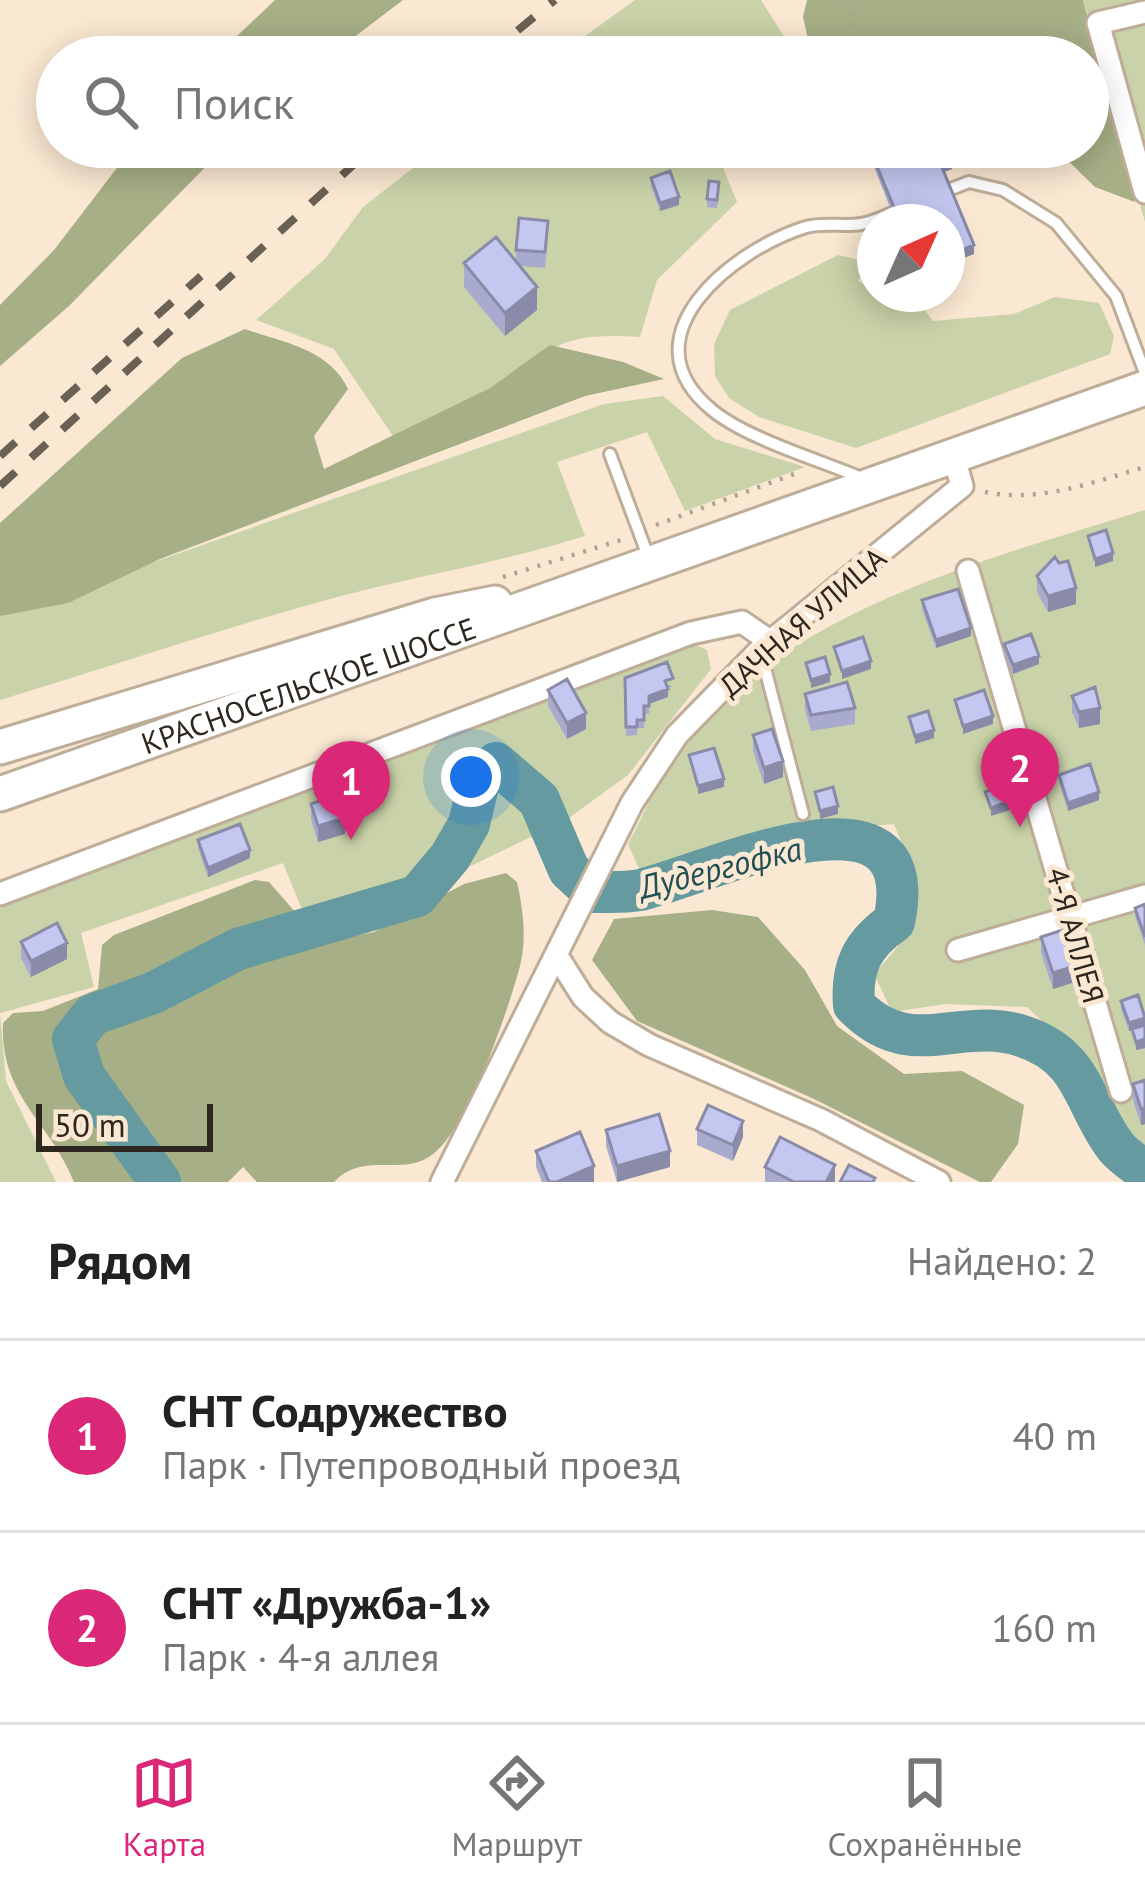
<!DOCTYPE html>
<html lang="ru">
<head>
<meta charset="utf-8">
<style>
  body { margin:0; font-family:"PT Sans",sans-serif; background:#f2f2f2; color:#222 }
  .compass { position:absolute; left:857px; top:204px; width:108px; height:108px; border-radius:50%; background:#fff; box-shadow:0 6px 30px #0003; rotate:45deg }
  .scale { position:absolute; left:36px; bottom:30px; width:177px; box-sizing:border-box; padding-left:12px; border:6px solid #2e271f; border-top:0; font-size:33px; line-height:42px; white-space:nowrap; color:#2e271f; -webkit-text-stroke:9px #fae8d2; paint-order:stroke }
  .you { position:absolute; left:471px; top:777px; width:42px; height:42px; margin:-30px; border:9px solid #fff; border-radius:50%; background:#1a73e8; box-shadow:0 0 0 18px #1a73e833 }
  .badge { display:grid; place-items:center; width:78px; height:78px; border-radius:50%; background:#db2777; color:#fff; font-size:39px; font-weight:700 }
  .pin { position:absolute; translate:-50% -99px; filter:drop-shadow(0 3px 6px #0008) }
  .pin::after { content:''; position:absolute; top:63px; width:42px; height:36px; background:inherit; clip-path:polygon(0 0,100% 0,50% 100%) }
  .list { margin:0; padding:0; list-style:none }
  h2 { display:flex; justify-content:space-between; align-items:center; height:156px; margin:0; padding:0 48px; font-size:51px }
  h2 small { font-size:39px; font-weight:400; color:#767676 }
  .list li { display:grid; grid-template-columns:78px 1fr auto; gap:36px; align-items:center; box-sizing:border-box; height:192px; padding:0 48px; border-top:3px solid #e0e0e0 }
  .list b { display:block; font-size:45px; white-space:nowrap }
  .list p { margin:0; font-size:39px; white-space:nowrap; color:#767676 }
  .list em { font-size:39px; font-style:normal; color:#767676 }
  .icon { flex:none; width:66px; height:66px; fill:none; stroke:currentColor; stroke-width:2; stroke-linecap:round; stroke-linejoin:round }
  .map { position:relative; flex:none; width:1145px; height:1182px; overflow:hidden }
  .search { position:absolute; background:#fff; box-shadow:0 6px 30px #0003; left:36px; right:36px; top:36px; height:132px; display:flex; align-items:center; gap:30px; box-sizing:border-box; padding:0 42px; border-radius:66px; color:#767676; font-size:45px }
  .sheet { height:540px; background:#fff }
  nav { display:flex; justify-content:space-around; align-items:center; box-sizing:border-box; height:168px; border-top:3px solid #e0e0e0; background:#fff; font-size:33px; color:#767676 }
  nav a { display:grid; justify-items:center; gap:6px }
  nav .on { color:#db2777 }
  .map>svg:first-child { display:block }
  .green { fill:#c9d2a8 }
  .forest { fill:#a6af86 }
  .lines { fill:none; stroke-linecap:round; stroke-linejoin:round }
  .river { stroke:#649aa0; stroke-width:42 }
  .service-casing { stroke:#bead98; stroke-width:16 }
  .minor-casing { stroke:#bead98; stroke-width:27 }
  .trunk-casing { stroke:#bead98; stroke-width:39 }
  .path { stroke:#b0a291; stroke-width:4.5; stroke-dasharray:3 9; stroke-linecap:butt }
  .service { stroke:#fff; stroke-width:10 }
  .minor { stroke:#fff; stroke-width:21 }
  .trunk { stroke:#fff; stroke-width:33 }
  .rail { stroke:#6a6053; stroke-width:8; stroke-dasharray:21 21; stroke-linecap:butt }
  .wall { fill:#a9abce }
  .shaded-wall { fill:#898ba8 }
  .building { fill:#c4c7f0; stroke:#898ba8; stroke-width:3 }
  .labels { text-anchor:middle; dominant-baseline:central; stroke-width:10; stroke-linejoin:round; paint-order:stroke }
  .street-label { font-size:30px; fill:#2e271f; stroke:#fae8d2 }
  .water-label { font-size:33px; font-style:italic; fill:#205055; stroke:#fae8d2 }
</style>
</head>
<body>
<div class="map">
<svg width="1145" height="1182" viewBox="0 0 1145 1182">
  <rect width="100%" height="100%" fill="#fae8d2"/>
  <path class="green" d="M635,0H761L797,57H556Z
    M1083,0H1145V222Z
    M440,147H754L721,163L737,202L657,280L640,337C550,331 555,353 486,390C455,406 423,421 393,436L334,349L256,320L325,259L363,207Z
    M838,255L868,262L858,281C883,295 885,294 912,294L933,321L1014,314L1055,297L1099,303L1114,336L1110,354L856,448L759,417L729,398L715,376L714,344L730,310Z
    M663,396L715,439L805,467L685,511L647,432L557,462L585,536C500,563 413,576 326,600C217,630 109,667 0,700V616L604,404Z
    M1145,510V1149L1132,1139L1085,1061L1027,1007L946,1004L892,1012L874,974C932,912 924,899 894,824L809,830L640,871L628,844C646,811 662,769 686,740C798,606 986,560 1145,510Z
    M678,637L707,650L711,669L628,775L566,820L413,894L303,912L283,863L81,933L94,987L0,1013L6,1081L56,1182H0V908Z"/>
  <path class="forest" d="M275,0H403L328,57H215Z
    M807,0H1083L1135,202L1095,187L1056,149L1088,147V57H812L803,17Z
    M133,147H225L69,306L0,366V305L54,250Z
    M245,329C284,343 329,349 348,389L314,436L324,469L490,388L550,345L623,362L664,379L585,396L160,559L68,603L0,616V523L182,358Z
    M506,873L517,882C523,909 527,938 520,966C508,1010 467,1134 429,1157C398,1176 364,1151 334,1182H257L243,1167L228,1182H74C50,1121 0,1097 3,1023L13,1013L43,1011L98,989L102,945L114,935L255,880L269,882L317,937L331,940L374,932L464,884Z
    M712,910L758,917L805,970L837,1026L904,1074L962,1071L1024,1105L1018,1144L991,1182H980L812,1098L637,1021L592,960L614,919Z"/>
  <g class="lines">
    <path class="river" d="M160,1182L84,1076L73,1039L92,1015L153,993L238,949L417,896L450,857L469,824L479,782L496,763L539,800L569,870L593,892C608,892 625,893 640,890C709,874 927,767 894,922C862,944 851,967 854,1005C911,1064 959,1015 1022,1036C1085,1056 1083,1104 1116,1147C1123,1156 1136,1164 1145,1171"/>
    <defs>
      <path id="service" d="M938,194L969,182L1003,190L1056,223L1116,296L1145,373
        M610,454L648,556
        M864,479C820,460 747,439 712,410C623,337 732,250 806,227C823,222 844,227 861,224C876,222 891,213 904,208
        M761,653L803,814"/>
      <path id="minor" d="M1145,12L1098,23L1145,192
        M968,571L1121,1091
        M0,894L691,633L742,622L771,642
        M958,950L1145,896
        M557,956L583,997L610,1022L649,1045L821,1120L939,1182
        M442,1182L632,803L677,735L760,650L962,486L953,454"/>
      <g id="trunk">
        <path d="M0,747L435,615L495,603"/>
        <path id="s1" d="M0,794L1145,388"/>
      </g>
    </defs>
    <use href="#service" class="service-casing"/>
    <use href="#minor" class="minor-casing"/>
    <use href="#trunk" class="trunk-casing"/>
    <path class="path" d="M848,0L857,57
      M955,147L962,166
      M985,492C1040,503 1093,482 1145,467
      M656,525L797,473
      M503,577L624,539"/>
    <use href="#service" class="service"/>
    <use href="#minor" class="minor"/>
    <use href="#trunk" class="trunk"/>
    <path class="rail" d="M485,57L555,0
      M0,456L201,276
      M0,486L373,147"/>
  </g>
  <path class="wall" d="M866,147H946L952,169L944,172L974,254L947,264V222H896Z
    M651,178L679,205L660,211L651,186Z
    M719,190L717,208L707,207V199Z
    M548,237L545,268L520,266L537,310L505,336L464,287V263L516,262V250Z
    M1037,576L1076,604L1048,612L1037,592Z
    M922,600L971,636L936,648L922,609Z
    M1004,644L1039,664L1013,674L1004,652Z
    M625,678L673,686L668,688V697L649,704V714H644V728H637V735L626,736Z
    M548,690L586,729L567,739L548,706Z
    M805,694L855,708V724L811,731L805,710Z
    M1072,696L1100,724L1079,728L1072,712Z
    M753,735L783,777L764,784L753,751Z
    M1059,775L1099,800L1068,811L1059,783Z
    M311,804L345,834L318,842L311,820Z
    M198,840L250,858L208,877L198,848Z
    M1145,904V945L1135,916V908Z
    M1041,937L1078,981L1053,989L1041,953Z
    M21,942L67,959L31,977L21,958Z
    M1121,1001L1145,1014V1048L1136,1050L1132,1030L1129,1031L1121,1009Z
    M1145,1080V1124L1141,1125L1133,1100V1084Z
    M697,1129L743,1137L733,1161L697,1145Z
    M606,1130L670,1167L617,1182L606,1146Z
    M536,1151L594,1182H542L536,1167Z
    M835,1165V1182H765V1167Z"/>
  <path class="shaded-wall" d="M952,161V169L941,173V165Z
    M679,197V205L660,211V203Z
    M974,245V254L947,264V256Z
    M537,287V310L505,336V313Z
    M1113,553V561L1095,567V559Z
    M1076,588V604L1048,612V596Z
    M971,628V636L936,648V640Z
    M1039,656V664L1013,674V665Z
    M871,661V669L842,679V671Z
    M830,674V682L811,688V680Z
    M668,689V697L649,704V696Z
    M1100,708V724L1079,728V712Z
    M586,713V729L567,739V723Z
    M993,716V724L963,734V726Z
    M934,730V738L915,744V736Z
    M783,761V777L764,784V768Z
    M724,779V787L698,794V786Z
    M1099,792V800L1068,811V803Z
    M1013,800V809L991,816V808Z
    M838,806V814L820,819V811Z
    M345,818V834L318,842V826Z
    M250,850V858L208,877V868Z
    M67,943V959L31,977V961Z
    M1078,965V981L1053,989V973Z
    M1145,1018V1026L1129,1031V1023Z
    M1145,1039V1048L1136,1050V1042Z
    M1145,1108V1124L1141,1125V1109Z
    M743,1121V1137L733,1161V1145Z
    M670,1151V1167L617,1182V1166Z
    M835,1165V1182H826Z
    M594,1166V1182H557Z"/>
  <path class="building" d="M869,147H946L952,161L941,165L974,245L947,256V222H900Z
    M670,171L679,197L660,203L651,178Z
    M709,181L719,182L717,200L707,199Z
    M519,218L548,221L545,252L516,250Z
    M496,237L537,287L505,313L464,263Z
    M1106,530L1113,553L1095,559L1088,536Z
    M1055,557L1059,563L1068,561L1076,588L1048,596L1037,576Z
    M958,589L971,628L936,640L922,600Z
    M1031,634L1039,656L1013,665L1004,644Z
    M863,637L871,661L842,671L834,647Z
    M825,657L830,674L811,680L806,663Z
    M667,662L673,678L665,681L668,689L649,696V706H644V720H637V727H626L625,678Z
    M567,679L586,713L567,723L548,690Z
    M847,682L855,708L811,715L805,694Z
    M1095,687L1100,708L1079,712L1072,696Z
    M984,690L993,716L963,726L955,700Z
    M928,711L934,730L915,736L909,717Z
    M772,729L783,761L764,768L753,735Z
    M714,748L724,779L698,786L689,755Z
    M1090,764L1099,792L1068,803L1059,775Z
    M1007,784L1013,800L991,808L985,792Z
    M833,787L838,806L820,811L815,792Z
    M337,795L345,818L318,826L311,804Z
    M240,824L250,850L208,868L198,840Z
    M1145,904V937L1135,908Z
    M57,923L67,943L31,961L21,942Z
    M1066,929L1078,965L1053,973L1041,937Z
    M1138,995L1145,1018L1129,1023L1121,1001Z
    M1145,1025V1039L1136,1042L1132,1029Z
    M1145,1080V1108L1141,1109L1133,1084Z
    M708,1105L743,1121L733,1145L697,1129Z
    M659,1114L670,1151L617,1166L606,1130Z
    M580,1132L594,1166L557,1182H549L536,1151Z
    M780,1137L835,1165L826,1182H794L765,1167Z
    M849,1165L875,1178L873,1182H840Z"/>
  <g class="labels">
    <g class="street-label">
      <text transform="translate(802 621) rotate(-41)">ДАЧНАЯ УЛИЦА</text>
      <text stroke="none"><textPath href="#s1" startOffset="327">КРАСНОСЕЛЬСКОЕ ШОССЕ</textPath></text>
      <text transform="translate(1076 935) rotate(74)">4-Я АЛЛЕЯ</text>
    </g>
    <g class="water-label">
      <text transform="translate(720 867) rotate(-14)">Дудергофка</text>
    </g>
  </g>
</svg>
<svg class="compass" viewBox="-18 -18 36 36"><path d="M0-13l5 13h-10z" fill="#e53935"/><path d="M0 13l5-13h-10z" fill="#767676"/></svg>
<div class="scale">50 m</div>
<div class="you"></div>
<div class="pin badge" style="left:351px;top:840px">1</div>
<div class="pin badge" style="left:1020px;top:827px">2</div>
<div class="search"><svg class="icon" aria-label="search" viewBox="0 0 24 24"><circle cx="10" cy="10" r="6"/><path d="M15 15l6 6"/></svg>Поиск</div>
</div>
<section class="sheet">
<h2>Рядом<small>Найдено: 2</small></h2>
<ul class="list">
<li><span class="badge">1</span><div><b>СНТ Содружество</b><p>Парк · Путепроводный проезд</p></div><em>40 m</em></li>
<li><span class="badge">2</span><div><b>СНТ «Дружба-1»</b><p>Парк · 4-я аллея</p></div><em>160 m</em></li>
</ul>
</section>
<nav>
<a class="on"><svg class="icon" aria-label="map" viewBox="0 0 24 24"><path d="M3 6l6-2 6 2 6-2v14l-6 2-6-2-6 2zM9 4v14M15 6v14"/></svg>Карта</a>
<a><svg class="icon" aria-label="directions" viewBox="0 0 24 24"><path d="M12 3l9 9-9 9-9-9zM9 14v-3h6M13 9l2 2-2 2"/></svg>Маршрут</a>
<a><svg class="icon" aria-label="saved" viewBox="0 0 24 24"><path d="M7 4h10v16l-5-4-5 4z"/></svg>Сохранённые</a>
</nav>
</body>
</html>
